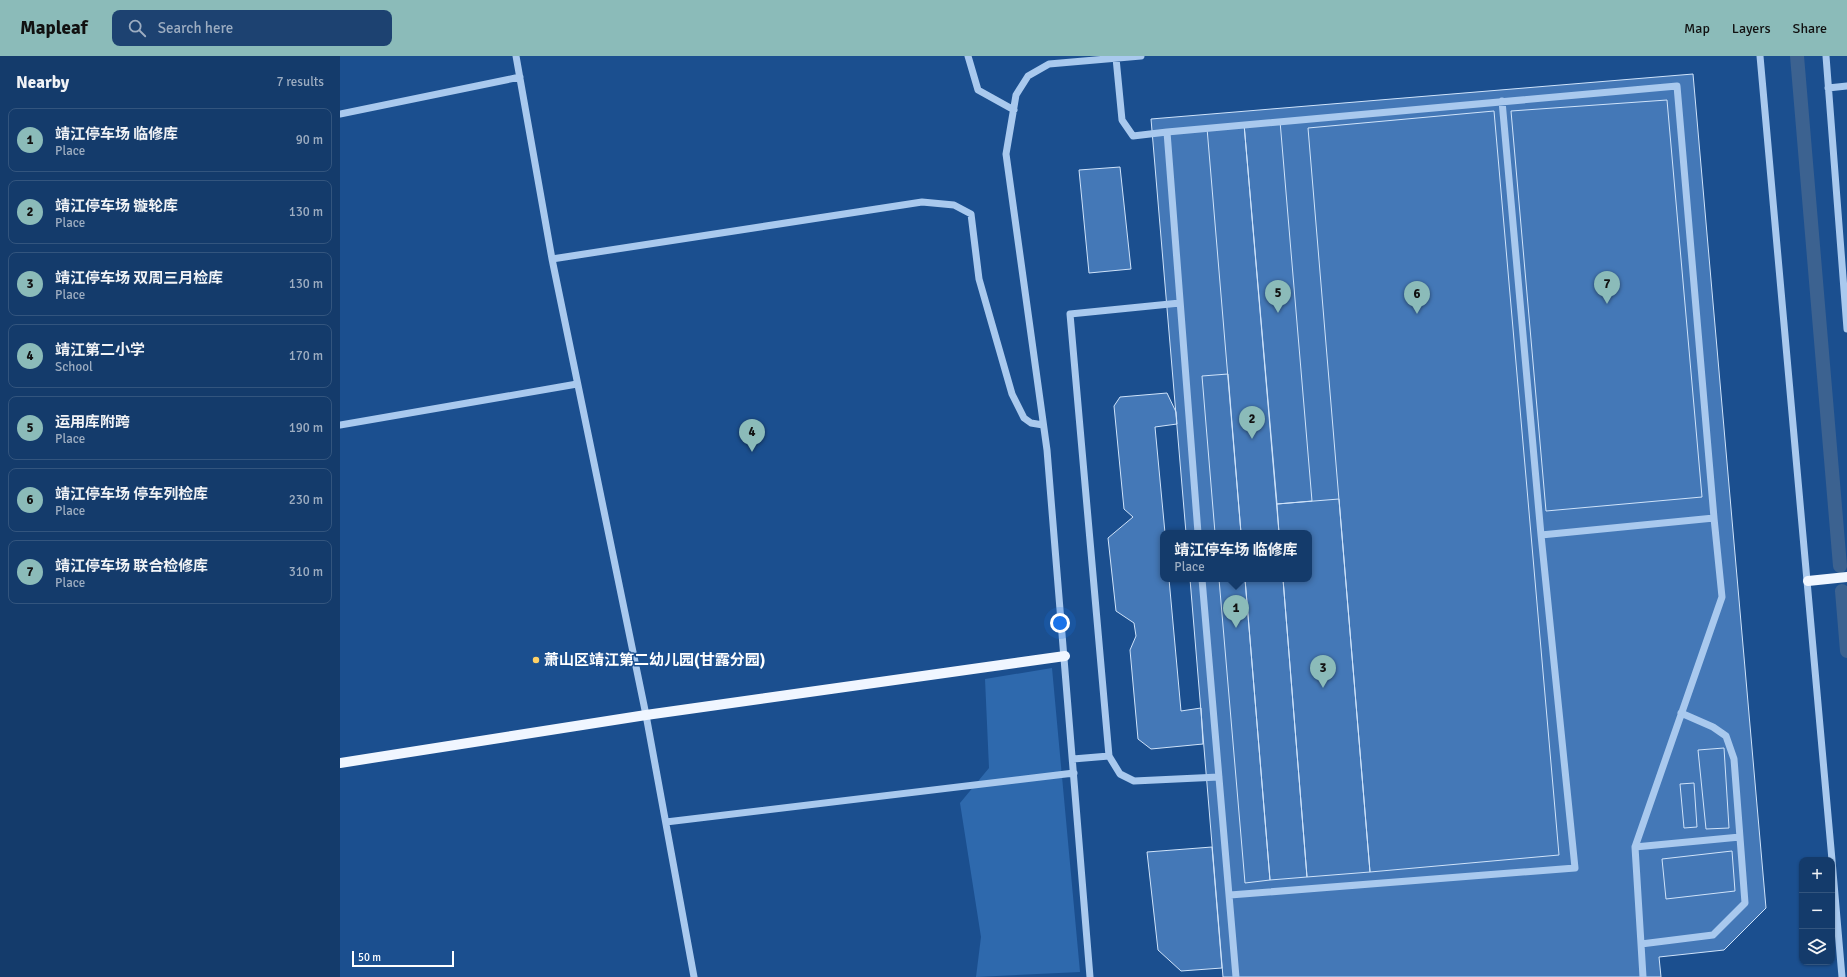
<!DOCTYPE html>
<html lang="en">
<head>
<meta charset="utf-8">
<style>
  body { margin:0; font-family:Signika,"Noto Sans SC",sans-serif; background:#1d4271; color:#f1f3f6 }
  .controls { position:absolute; right:12px; bottom:12px; display:grid; overflow:hidden; border-radius:8px; box-shadow:0 1px 3px #0004 }
  .controls button { width:36px; height:36px; display:grid; place-items:center; padding:0; border:0; border-bottom:1px solid #33557e; background:#143b6b; color:#f1f3f6; font:20px sans-serif }
  .scale { position:absolute; left:12px; bottom:10px; width:102px; box-sizing:border-box; padding-left:4px; border:2px solid #fff; border-top:0; font-size:11px; line-height:14px; white-space:nowrap; color:#fff; -webkit-text-stroke:3px #1b4f8f; paint-order:stroke }
  .you { position:absolute; left:720px; top:567px; width:14px; height:14px; margin:-10px; border:3px solid #fff; border-radius:50%; background:#1a73e8; box-shadow:0 0 0 6px #1a73e833 }
  .badge { display:grid; place-items:center; width:26px; height:26px; border-radius:50%; background:#8bbbb9; color:#111; font-size:13px; font-weight:700 }
  .pin { position:absolute; translate:-50% -33px; filter:drop-shadow(0 1px 2px #0008) }
  .pin::after { content:''; position:absolute; top:21px; width:14px; height:12px; background:inherit; clip-path:polygon(0 0,100% 0,50% 100%) }
  .popup { position:absolute; left:820px; top:474px; width:152px; height:52px; box-sizing:border-box; display:grid; place-content:center; border-radius:8px; background:#143b6b; filter:drop-shadow(0 1px 3px #0005); font-size:13px; white-space:nowrap; color:#9dadc1 }
  .popup b { font-size:15px; color:#f1f3f6 }
  .popup::after { content:''; position:absolute; left:50%; top:100%; margin-left:-8px; border:8px solid transparent; border-top-color:#143b6b }
  .list { margin:0; padding:0; list-style:none }
  h2 { display:flex; justify-content:space-between; align-items:center; height:52px; margin:0; padding:0 16px; font-size:17px }
  h2 small { font-size:13px; font-weight:400; color:#9dadc1 }
  .list li { display:grid; grid-template-columns:26px 1fr auto; gap:12px; align-items:center; box-sizing:border-box; height:64px; margin:0 8px 8px; padding:0 8px; border:1px solid #33557e; border-radius:8px }
  .list b { display:block; font-size:15px; white-space:nowrap }
  .list p { margin:0; font-size:13px; white-space:nowrap; color:#9dadc1 }
  .list em { font-size:13px; font-style:normal; color:#9dadc1 }
  .icon { flex:none; width:22px; height:22px; fill:none; stroke:currentColor; stroke-width:2; stroke-linecap:round; stroke-linejoin:round }
  .map { position:relative; flex:none; width:1507px; height:921px; overflow:hidden }
  header { display:flex; align-items:center; gap:24px; box-sizing:border-box; height:56px; padding:0 20px; background:#8bbbb9; color:#111 }
  header strong { font-size:19px }
  nav { display:flex; gap:22px; margin-inline-start:auto; font-size:14px }
  .search { width:280px; height:36px; background:#1d4271; display:flex; align-items:center; gap:10px; box-sizing:border-box; padding:0 14px; border-radius:8px; color:#9dadc1; font-size:15px }
  main { display:flex }
  aside { flex:1; background:#143b6b }
  .map>svg:first-child { display:block }
  .green { fill:#2e69ad }
  .lines { fill:none; stroke-linecap:round; stroke-linejoin:round }
  .canal { stroke:#3c6290; stroke-width:14 }
  .building { fill:#4478b7; stroke:#cfe3fa }
  .minor { stroke:#a9c9ee; stroke-width:7 }
  .major { stroke:#f0f6ff; stroke-width:10 }
  .poi-dot { fill:#ffd166; stroke:#1b4f8f; stroke-width:1.5 }
  .labels { text-anchor:middle; dominant-baseline:central; stroke-width:3; stroke-linejoin:round; paint-order:stroke }
  .poi-label { font-size:15px; font-weight:bold; fill:#fff; stroke:#1b4f8f; text-anchor:start }
</style>
</head>
<body>
<header>
<strong>Mapleaf</strong>
<div class="search"><svg class="icon" aria-label="search" viewBox="0 0 24 24"><circle cx="10" cy="10" r="6"/><path d="M15 15l6 6"/></svg>Search here</div>
<nav><a>Map</a><a>Layers</a><a>Share</a></nav>
</header>
<main>
<aside>
<h2>Nearby<small>7 results</small></h2>
<ul class="list">
<li><span class="badge">1</span><div><b>靖江停车场 临修库</b><p>Place</p></div><em>90 m</em></li>
<li><span class="badge">2</span><div><b>靖江停车场 镟轮库</b><p>Place</p></div><em>130 m</em></li>
<li><span class="badge">3</span><div><b>靖江停车场 双周三月检库</b><p>Place</p></div><em>130 m</em></li>
<li><span class="badge">4</span><div><b>靖江第二小学</b><p>School</p></div><em>170 m</em></li>
<li><span class="badge">5</span><div><b>运用库附跨</b><p>Place</p></div><em>190 m</em></li>
<li><span class="badge">6</span><div><b>靖江停车场 停车列检库</b><p>Place</p></div><em>230 m</em></li>
<li><span class="badge">7</span><div><b>靖江停车场 联合检修库</b><p>Place</p></div><em>310 m</em></li>
</ul>
</aside>
<div class="map">
<svg width="1507" height="921" viewBox="0 0 1507 921">
  <rect width="100%" height="100%" fill="#1b4f8f"/>
  <path class="green" d="M712,612L740,916L636,921L641,881L620,747L649,712L645,623Z"/>
  <g class="lines">
    <path class="canal" d="M1457,0L1500,510
      M1502,535L1507,595"/>
  </g>
  <path class="building" d="M1353,18L1426,852L1384,894L1319,901L1321,921H883L850,523H969V477H846L811,63Z
    M1327,44L1362,441L1206,455L1171,55Z
    M1154,55L1219,799L1030,816L968,72Z
    M940,65L972,445L937,448L904,68Z
    M904,68L939,477H901L867,72Z
    M780,111L791,213L749,217L739,114Z
    M888,318L901,477H875L862,320Z
    M827,337L836,356L837,368L815,371L825,477H823V523H829L841,655L861,652L863,688L811,693L798,683L790,594L796,580L794,567L776,555L768,482L793,461L784,453L774,350L780,341Z
    M999,443L1030,816L967,821L943,523H969V477H939L937,448Z
    M879,523H905L930,824L905,827Z
    M905,523H943L967,821L930,824Z
    M1384,692L1389,772L1366,773L1358,694Z
    M1354,727L1357,771L1344,772L1340,728Z
    M872,791L882,912L841,915L818,894L807,796Z
    M1392,795L1395,835L1326,843L1322,803Z"/>
  <g class="lines">
    <path class="minor" d="M176,0L212,203L306,659L354,921
      M628,0L638,34L674,54
      M1420,0L1492,804
      M1486,0L1507,273
      M776,2L782,64L793,80L827,76L858,477
      M1488,32L1507,30
      M0,58L180,21
      M827,76L1337,30L1374,462L1201,479
      M212,203L582,146L614,149L631,158L639,223L672,338L684,362L691,367L703,369
      M840,247L730,258L769,700L780,718L794,725L879,721
      M0,369L237,328
      M862,523L896,921
      M733,703L769,700
      M326,766L734,717
      M1295,791L1400,781
      M1492,804L1502,921
      M890,839L1235,812L1201,479L1162,45
      M1301,888L1295,791L1382,541L1374,462
      M750,921L707,394L666,98L676,39L688,20L709,8L801,0
      M1303,921L1301,888L1373,879L1405,847L1394,703L1386,680L1373,671L1341,657"/>
    <path class="major" d="M1468,525L1507,521
      M0,707L306,659L725,600"/>
  </g>
  <circle class="poi-dot" cx="196" cy="604" r="4"/>
  <g class="labels">
    <g class="poi-label">
      <text x="204" y="604">萧山区靖江第二幼儿园(甘露分园)</text>
    </g>
  </g>
</svg>
<div class="controls">
<button>+</button>
<button>−</button>
<button><svg class="icon" aria-label="layers" viewBox="0 0 24 24"><path d="M12 4l9 5-9 5-9-5zM3 14l9 5 9-5"/></svg></button>
</div>
<div class="scale">50 m</div>
<div class="you"></div>
<div class="pin badge" style="left:896px;top:572px">1</div>
<div class="popup"><b>靖江停车场 临修库</b>Place</div>
<div class="pin badge" style="left:912px;top:383px">2</div>
<div class="pin badge" style="left:983px;top:632px">3</div>
<div class="pin badge" style="left:412px;top:396px">4</div>
<div class="pin badge" style="left:938px;top:257px">5</div>
<div class="pin badge" style="left:1077px;top:258px">6</div>
<div class="pin badge" style="left:1267px;top:248px">7</div>
</div>
</main>
</body>
</html>
